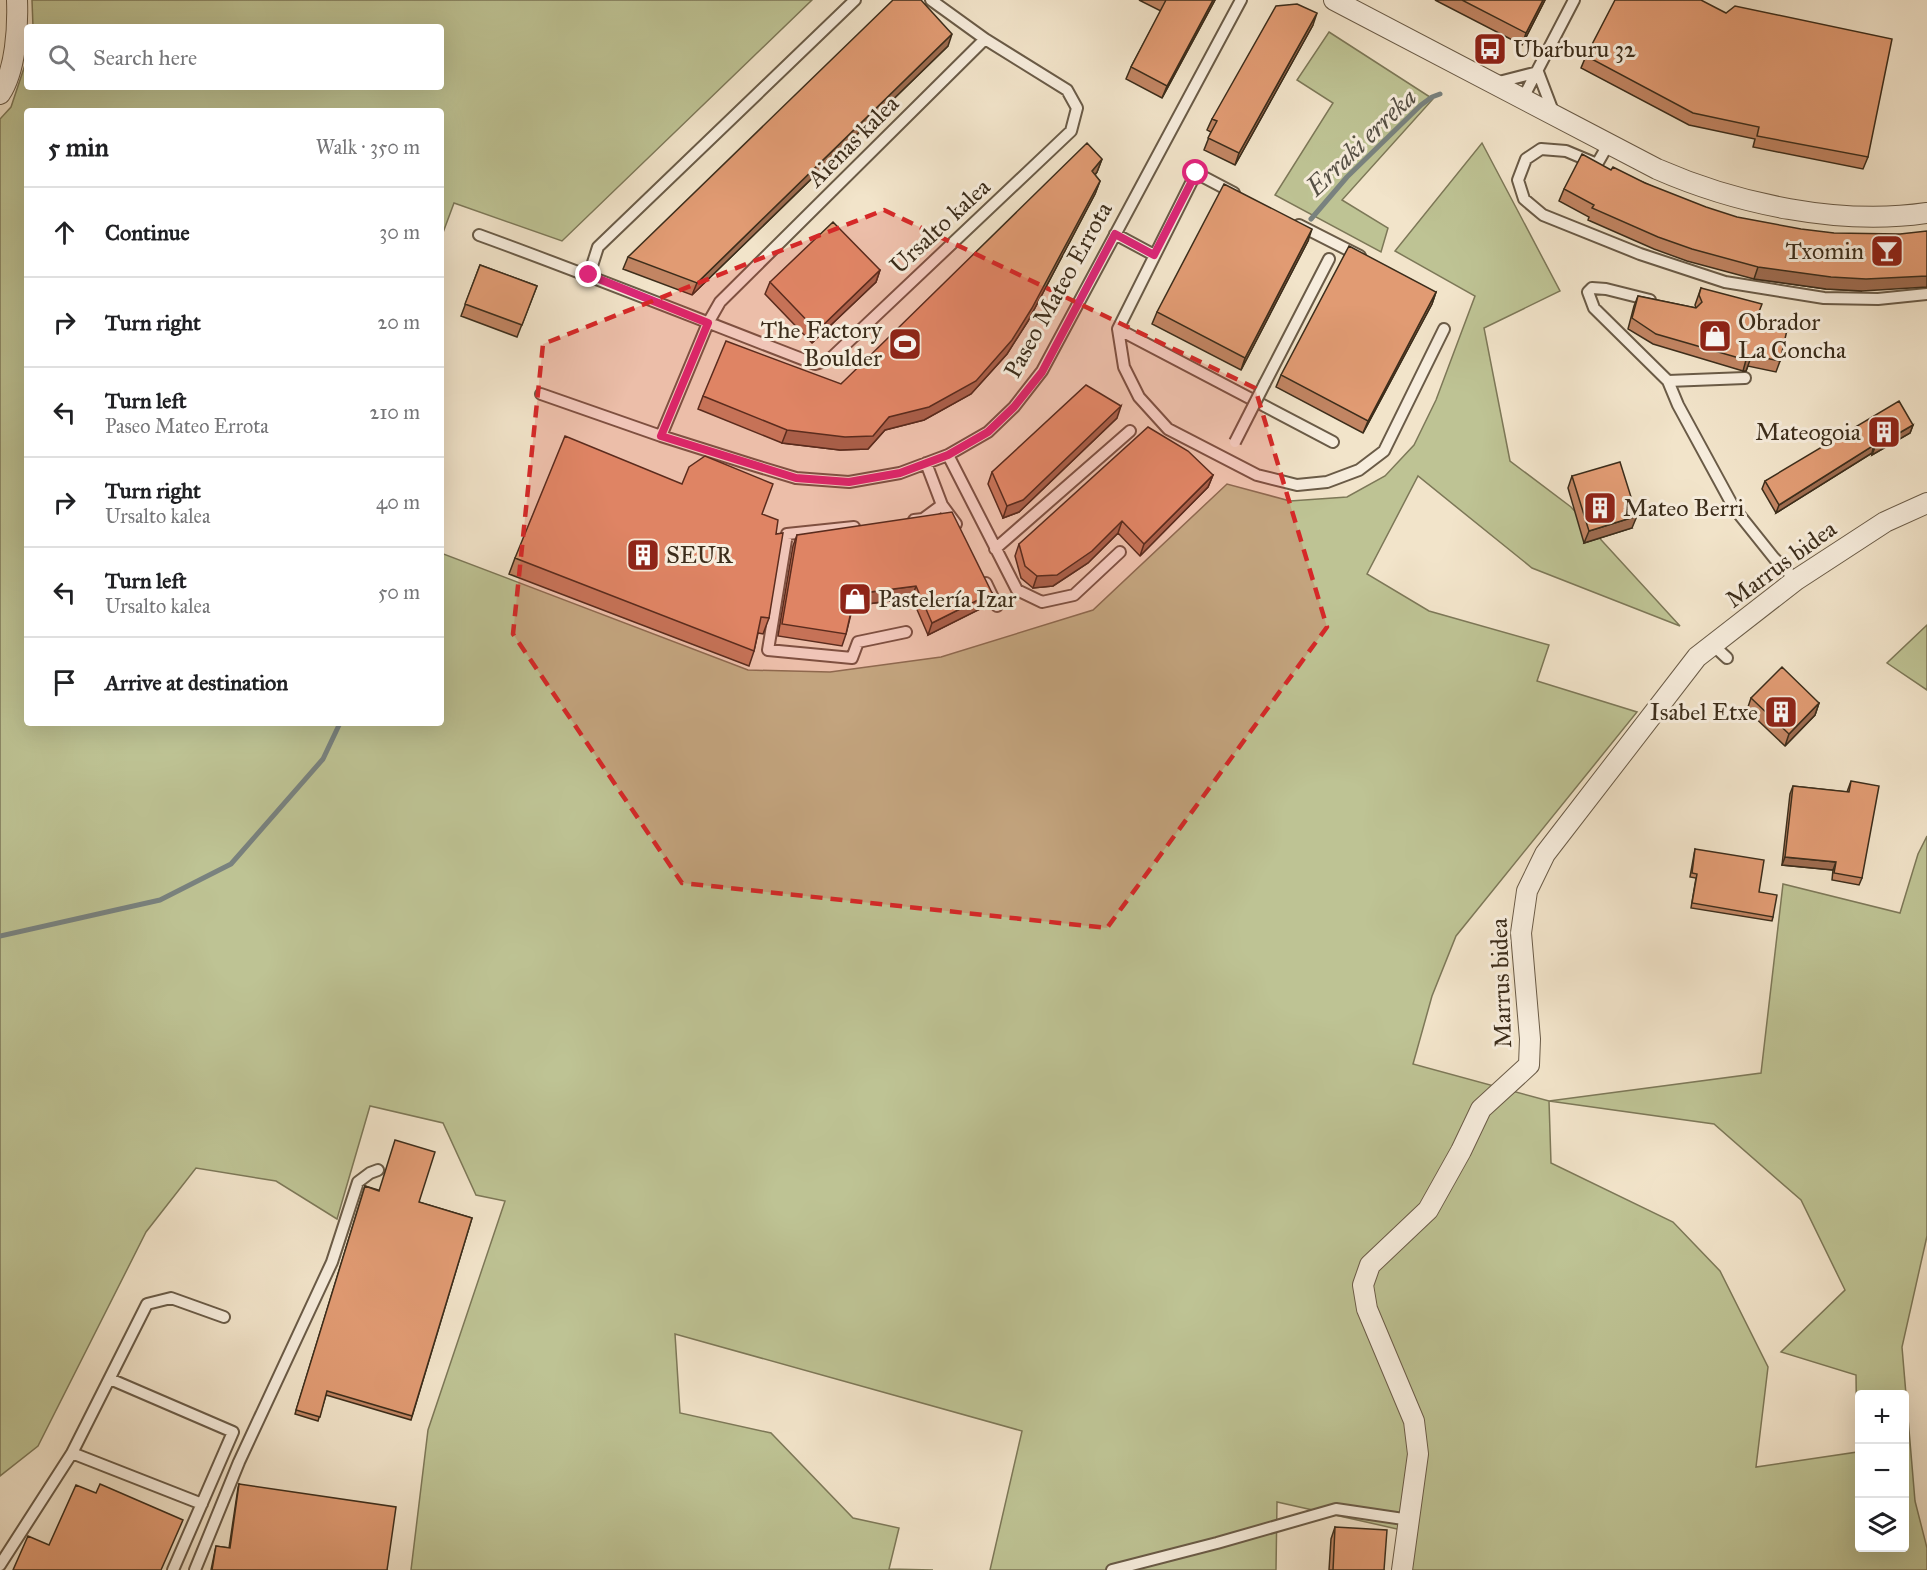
<!DOCTYPE html>
<html lang="en">
<head>
<meta charset="utf-8">
<style>
  body { margin:0; font-family:"IM FELL Great Primer",serif; background:#f2f2f2; color:#202124 }
  .controls { position:absolute; right:18px; bottom:18px; display:grid; overflow:hidden; border-radius:6px; box-shadow:0 6px 24px #0002 }
  .controls button { width:54px; height:54px; display:grid; place-items:center; padding:0; border:0; border-bottom:2px solid #e0e0e0; background:#fff; color:#202124; font:30px sans-serif }
  .stop { position:absolute; width:18px; height:18px; margin:-14px; border:4px solid #db2777; border-radius:50%; background:#fff }
  .stop.end { background:#db2777; border-color:#fff; box-shadow:0 2px 6px #0008 }
  .list { margin:0; padding:0; list-style:none }
  h2 { display:flex; justify-content:space-between; align-items:center; height:78px; margin:0; padding:0 24px; font-size:26px }
  h2 small { font-size:20px; font-weight:400; color:#757577 }
  .list li { display:grid; grid-template-columns:39px 1fr auto; gap:18px; align-items:center; box-sizing:border-box; height:90px; padding:0 24px; border-top:2px solid #e0e0e0 }
  .list b { display:block; font-size:22px; white-space:nowrap }
  .list p { margin:0; font-size:20px; white-space:nowrap; color:#757577 }
  .list em { font-size:20px; font-style:normal; color:#757577 }
  .icon { flex:none; width:33px; height:33px; fill:none; stroke:currentColor; stroke-width:2; stroke-linecap:round; stroke-linejoin:round }
  .map { position:relative; flex:none; width:1927px; height:1570px; overflow:hidden }
  .search { position:absolute; background:#fff; box-shadow:0 6px 24px #0002; left:24px; top:24px; width:420px; height:66px; display:flex; align-items:center; gap:15px; box-sizing:border-box; padding:0 21px; border-radius:6px; color:#757577; font-size:22px }
  .panel { position:absolute; background:#fff; box-shadow:0 6px 24px #0002; left:24px; top:108px; width:420px; height:618px; border-radius:6px }
  .map>svg:first-child { display:block }
  .green { fill:#bec394; stroke:#7d7858; stroke-width:1.5; fill-rule:evenodd }
  .lines { fill:none; stroke-linecap:round; stroke-linejoin:round }
  .stream { stroke:#79827f; stroke-width:5 }
  .lane-casing { stroke:#6a5b47; stroke-width:14 }
  .street-casing { stroke:#6a5b47; stroke-width:22 }
  .lane { stroke:#f7eddd; stroke-width:10 }
  .street { stroke:#f7eddd; stroke-width:20 }
  .lane-bridge-casing { stroke:#6a5b47; stroke-width:14; stroke-linecap:butt }
  .lane-bridge { stroke:#f7eddd; stroke-width:10 }
  .wall { fill:#c28563; stroke:#3c2d1b; stroke-width:1.5 }
  .shaded-wall { fill:#9e6c50; stroke:#3c2d1b; stroke-width:1.5 }
  .building { fill:#e19b73; stroke:#3c2d1b; stroke-width:1.5 }
  .route { stroke:#db2777; stroke-width:8 }
  .marked { fill:#d62828; fill-opacity:0.2; stroke:#d62828; stroke-width:4.5; stroke-dasharray:12 8; stroke-linejoin:round }
  .labels { text-anchor:middle; dominant-baseline:central; stroke-width:6; stroke-linejoin:round; paint-order:stroke }
  .poi-label { font-size:24px; fill:#3c2d1b; stroke:#f7eddd; text-anchor:start }
  .street-label { font-size:24px; fill:#3c2d1b; stroke:#f7eddd }
  .water-label { font-size:26px; font-style:italic; fill:#565045; stroke:#f7eddd }
</style>
</head>
<body>
<div class="map">
<svg width="1927" height="1570" viewBox="0 0 1927 1570">
  <rect width="100%" height="100%" fill="#f2e4ca"/>
  <filter id="stains"><feTurbulence type="fractalNoise" baseFrequency=".00333" numOctaves="4"/><feColorMatrix values="0 0 0 0 .2 0 0 0 0 .09 0 0 0 0 .02 0 0 0 .5 -.17"/></filter>
  <radialGradient id="worn" r=".72"><stop offset=".6" stop-color="#630" stop-opacity="0"/><stop offset="1" stop-color="#630" stop-opacity=".3"/></radialGradient>
  <path class="green" d="M32,0H812L562,241L454,203L441,238V111H27V723H441V553L748,670L830,672L941,657L1093,610L1227,484L1290,501L1347,497L1385,476L1414,445L1436,400L1475,296L1395,251L1482,143L1560,291L1484,328L1510,461L1571,507L1680,626L1532,568L1418,476L1367,574L1429,611L1549,645L1537,681L1637,712L1456,936L1432,996L1413,1064L1549,1101L1761,1073L1783,884L1900,913L1918,854L1927,836V1236L1902,1347L1915,1501L1927,1548V1570H1410L1415,1533L1277,1502L1276,1570H990L1022,1431L675,1334L680,1413L771,1433L853,1518L899,1528L889,1569L933,1570H411L428,1430L505,1201L476,1195L443,1123L370,1106L337,1219L276,1181L196,1168L146,1232L38,1446L0,1476V119L11,107L27,59V87H441V27H33ZM1549,1101L1714,1124L1801,1200L1845,1290L1781,1352L1856,1375L1857,1452L1756,1467L1768,1367L1720,1271L1673,1222L1551,1163ZM1860,1394H1904V1548H1860Z
    M1329,32L1433,99L1342,200L1388,228L1381,252L1275,195L1333,103L1297,80Z
    M1927,625V690L1887,663Z"/>
  <g class="lines">
    <path class="stream" d="M1311,219L1347,177L1421,105L1432,97L1440,94
      M0,936L160,900L231,864L323,759L340,723"/>
    <defs>
      <path id="lane" d="M1538,72L1554,114
        M1495,83L1538,72
        M1523,98L1574,0
        M1609,143L1597,164L1566,151L1541,149L1526,159L1518,180L1524,199L1543,215L1640,254L1725,282L1824,298L1878,299L1927,294
        M1234,193L1196,173L1118,329L1333,442
        M1299,225L1360,256
        M1115,234L1154,255
        M479,235C592,276 703,321 815,364L829,360L1071,131L1077,108L1067,90L985,39
        M589,275L598,247L855,0
        M1650,300L1606,289L1592,288L1588,292L1594,308L1668,381L1678,405L1734,508L1774,558L1796,580
        M1118,329L1124,367L1139,397L1168,429L1257,475L1297,485L1327,482L1359,470L1384,451L1444,329
        M1668,381L1745,378
        M1265,383L1329,259
        M541,394L661,436L753,465L796,478L849,482L900,473L948,455L988,432L1014,407L1042,371L1241,0
        M661,436L708,323L720,302L985,39L931,0
        M948,455L1017,590L1042,602L1074,595L1120,552
        M926,463L942,505L956,524
        M1719,511L1734,508
        M914,520L923,519L942,505
        M854,527L787,534L768,650L852,658L858,642L906,632
        M995,549L1130,431
        M986,583L997,606
        M1713,645L1727,658
        M110,1379L233,1432L173,1570
        M72,1453L202,1504
        M0,1565L72,1453L147,1304L171,1298L224,1317
        M195,1570L239,1462L332,1262L358,1182L370,1173L378,1170
        M1112,1570L1217,1543L1336,1509L1410,1520"/>
      <path id="street" d="M1334,0L1657,169C1737,204 1839,226 1927,213
        M0,94C16,70 18,27 17,0
        M1402,1570L1418,1454L1414,1421L1367,1309L1363,1285L1370,1265L1428,1210L1461,1151L1481,1109L1529,1065L1530,1039L1521,933L1527,891L1545,854L1697,657L1796,580L1885,522L1927,503"/>
    </defs>
    <use href="#lane" class="lane-casing"/>
    <use href="#street" class="street-casing"/>
    <use href="#lane" class="lane"/>
    <use href="#street" class="street"/>
    <defs>
      <path id="lane-bridge" d="M1235,442L1265,383"/>
    </defs>
    <use href="#lane-bridge" class="lane-bridge-casing"/>
    <use href="#lane-bridge" class="lane-bridge"/>
  </g>
  <path class="wall" d="M1139,0H1215L1162,98L1126,79L1131,67L1161,11Z
    M1435,0H1545L1522,45Z
    M1313,25L1235,165L1204,150L1211,132L1207,130L1212,119Z
    M948,46L692,295L623,269L628,257Z
    M1586,56L1868,157L1863,169L1753,147L1755,139L1689,125L1581,68Z
    M1102,159L1097,172L1095,175L1100,181L1095,194L1028,321L1007,354L971,394L924,420L885,430L868,449L840,450L782,443L698,409L703,396L841,384Z
    M1611,170L1645,183L1862,291L1826,289L1754,279L1687,261L1654,249L1588,220L1589,217L1559,201L1564,189Z
    M1308,241L1241,370L1152,324L1157,312Z
    M480,265L537,286L517,337L461,316Z
    M880,270L876,282L812,343L765,294L770,282Z
    M1701,288L1756,322L1780,361L1776,372L1748,366L1746,371H1743L1653,344L1628,329L1634,306L1638,296L1696,308L1695,305Z
    M1436,292L1432,304L1363,433L1276,387L1281,375Z
    M1117,418L1019,512L1003,518L988,484L992,472Z
    M1913,425L1910,433L1872,455V453L1776,513L1762,489L1765,481Z
    M1213,475L1208,487L1140,556L1118,533L1088,563L1053,586L1033,588L1021,578L1015,556L1019,544Z
    M1572,476L1632,528L1584,543L1568,488Z
    M762,514L776,534L769,618L763,634L758,633L754,651L749,666L509,574L515,558Z
    M797,535L992,593L988,605L928,635L912,598L853,606L846,634L842,646L778,636L793,546Z
    M1751,698L1819,703L1815,715L1785,746L1747,710Z
    M1851,781L1862,878L1859,885L1832,880L1833,870L1782,865L1790,794L1793,786L1847,792Z
    M1695,849L1759,892L1773,917L1772,921L1691,908L1696,878L1690,877Z
    M365,1186L472,1218L411,1420L326,1395L318,1421L295,1414Z
    M239,1484L387,1570H211L216,1546L229,1548L238,1488Z
    M1335,1527L1384,1570H1329L1331,1539Z"/>
  <path class="shaded-wall" d="M1213,0H1215L1162,98L1167,86Z
    M1543,0H1545L1522,45L1526,33Z
    M1317,13L1313,25L1235,165L1239,153Z
    M952,34L948,46L692,295L697,283Z
    M1102,159L1097,172L1087,184L1092,171Z
    M1100,181L1095,194L1028,321L1007,354L971,394L924,420L885,430L868,449L840,450L782,443L787,430L889,417Z
    M1312,229L1308,241L1241,370L1245,358Z
    M1758,267L1927,276V287L1862,291L1826,289L1754,279Z
    M880,270L876,282L812,343L817,331Z
    M1436,292L1432,304L1363,433L1368,421Z
    M1746,360H1750L1746,371H1743Z
    M1121,406L1117,418L1019,512L1003,518L1007,506Z
    M1913,425L1910,433L1872,455L1875,447Z
    M1874,445L1872,453L1776,513L1779,505Z
    M1213,475L1208,487L1140,556L1144,544Z
    M1637,516L1632,528L1584,543L1589,531Z
    M1122,521L1118,533L1088,563L1053,586L1033,588L1037,576Z
    M916,586L912,598L851,606L855,594Z
    M992,593L988,605L928,635L932,623Z
    M1819,703L1815,715L1785,746L1789,734Z
    M1785,857L1836,862L1833,870L1782,865Z"/>
  <path class="building" d="M893,0H921L952,34L697,283L628,257Z
    M1166,0H1213L1167,86L1131,67Z
    M1462,0H1543L1526,33Z
    M1615,0H1701L1726,13L1735,6L1892,39L1868,157L1757,136L1759,127L1693,113L1586,56Z
    M1297,4L1317,13L1239,153L1208,138L1217,121L1212,119L1276,6Z
    M1087,143L1102,159L1092,171L1100,181L1032,308L1012,340L976,381L929,407L889,417L873,436L845,437L787,430L703,396L726,341L841,384Z
    M1582,154L1611,170L1613,167L1645,183L1706,207L1737,217L1801,229L1834,233L1900,234L1927,231V276L1866,279L1831,277L1758,267L1692,249L1658,237L1592,208L1594,205L1564,189Z
    M1224,184L1312,229L1245,358L1157,312Z
    M833,222L880,270L817,331L770,282Z
    M1349,246L1436,292L1368,421L1281,375Z
    M480,265L537,286L522,325L465,304Z
    M1701,288L1762,304L1755,322L1787,330L1780,361L1750,355V360H1746L1656,334L1632,318L1638,296L1696,308L1702,302L1699,295Z
    M1086,385L1121,406L1023,500L1007,506L992,472Z
    M1899,401L1913,425L1875,447L1874,445L1779,505L1765,481Z
    M1148,427L1188,451L1213,475L1144,544L1122,521L1092,551L1057,575L1037,576L1025,566L1019,544Z
    M565,436L682,484L689,467L705,456L773,484L762,514L778,520L776,534L783,533L769,618L761,617L754,651L515,558Z
    M1620,462L1637,516L1589,531L1572,476Z
    M952,512L992,593L932,623L916,586L855,594L846,634L782,624L797,535Z
    M1782,667L1819,703L1789,734L1751,698Z
    M1851,781L1879,786L1862,878L1834,873L1836,862L1785,857L1793,786L1849,792Z
    M1695,849L1764,860L1759,892L1777,895L1773,917L1692,903L1697,874L1692,873Z
    M395,1140L435,1152L419,1202L472,1218L412,1416L327,1391L320,1417L296,1410L365,1186L379,1191Z
    M100,1484L183,1520L161,1570H13L28,1536L49,1545L76,1485L96,1493Z
    M239,1484L396,1507L387,1570H212L216,1546L230,1548Z
    M1335,1527L1387,1530L1384,1570H1333Z"/>
  <g class="lines">
    <path class="route" d="M589,275L708,323L661,436L796,478L849,482L900,473L948,455L988,432L1014,407L1042,372L1115,234L1154,255L1196,173"/>
  </g>
  <path class="marked" d="M884,210L1255,388L1327,627L1107,928L682,883L513,634L543,344Z"/>
  <defs>
    <symbol id="bus-square" viewBox="-11 -11 22 22"><rect x="-9" y="-9" width="18" height="18" rx="4" fill="#8f2418" stroke="#f7eddd"/><path d="M-5-6H5V4H4V6H2V4H-2V6H-4V4H-5ZM-3.5-4V0h7V-4ZM-3.5 1.2v1.5H-2V1.2ZM2 1.2v1.5H3.5V1.2Z" fill="#fff"/></symbol>
    <symbol id="bar-square" viewBox="-11 -11 22 22"><rect x="-9" y="-9" width="18" height="18" rx="4" fill="#8f2418" stroke="#f7eddd"/><path d="M-6-5H6L.8 .8V4.5H3.5V6h-7V4.5H-.8V.8Z" fill="#fff"/></symbol>
    <symbol id="shop-square" viewBox="-11 -11 22 22"><rect x="-9" y="-9" width="18" height="18" rx="4" fill="#8f2418" stroke="#f7eddd"/><path d="M-5-2.5h2.3a2.7 3.5 0 0 1 5.4 0H5L5.5 6h-11ZM-1.5-2.5h3a1.5 2.3 0 0 0-3 0Z" fill="#fff"/></symbol>
    <symbol id="stadium-square" viewBox="-11 -11 22 22"><rect x="-9" y="-9" width="18" height="18" rx="4" fill="#8f2418" stroke="#f7eddd"/><path d="M0-5a6.5 5 0 1 0 0 10a6.5 5 0 1 0 0-10ZM-3.5-1.8h7v3.6h-7Z" fill="#fff"/></symbol>
    <symbol id="building-square" viewBox="-11 -11 22 22"><rect x="-9" y="-9" width="18" height="18" rx="4" fill="#8f2418" stroke="#f7eddd"/><path d="M-4-6H4V6H1V3H-1V6H-4ZM-2.5-4.3h1.7v1.8h-1.7ZM.8-4.3h1.7v1.8H.8ZM-2.5-1h1.7V.8h-1.7ZM.8-1h1.7V.8H.8Z" fill="#fff"/></symbol>
  </defs>
  <g fill-rule="evenodd">
    <use href="#bus-square" x="1471" y="30" width="38" height="38"/>
    <use href="#bar-square" x="1868" y="232" width="38" height="38"/>
    <use href="#shop-square" x="1696" y="317" width="38" height="38"/>
    <use href="#stadium-square" x="886" y="325" width="38" height="38"/>
    <use href="#building-square" x="1865" y="413" width="38" height="38"/>
    <use href="#building-square" x="1581" y="489" width="38" height="38"/>
    <use href="#building-square" x="624" y="536" width="38" height="38"/>
    <use href="#shop-square" x="836" y="580" width="38" height="38"/>
    <use href="#building-square" x="1762" y="693" width="38" height="38"/>
  </g>
  <g class="labels">
    <g class="poi-label">
      <text x="1513" y="49">Ubarburu 32</text>
      <text x="1864" y="251" text-anchor="end">Txomin</text>
      <text x="1738" y="322">Obrador<tspan x="1738" dy="28">La Concha</tspan></text>
      <text x="882" y="330" text-anchor="end">The Factory<tspan x="882" dy="28">Boulder</tspan></text>
      <text x="1861" y="432" text-anchor="end">Mateogoia</text>
      <text x="1623" y="508">Mateo Berri</text>
      <text x="666" y="555">SEUR</text>
      <text x="878" y="599">Pastelería Izar</text>
      <text x="1758" y="712" text-anchor="end">Isabel Etxe</text>
    </g>
    <g class="street-label">
      <text transform="translate(853 141) rotate(-45)">Aienas kalea</text>
      <text transform="translate(940 226) rotate(-43)">Ursalto kalea</text>
      <text transform="translate(1058 290) rotate(-61)">Paseo Mateo Errota</text>
      <text transform="translate(1781 564) rotate(-36)">Marrus bidea</text>
      <text transform="translate(1501 983) rotate(-92)">Marrus bidea</text>
    </g>
    <g class="water-label">
      <text transform="translate(1361 142) rotate(-44)">Erraki erreka</text>
    </g>
  </g>
  <rect width="100%" height="100%" filter="url(#stains)"/>
  <rect width="100%" height="100%" fill="url(#worn)"/>
</svg>
<div class="controls">
<button>+</button>
<button>−</button>
<button><svg class="icon" aria-label="layers" viewBox="0 0 24 24"><path d="M12 4l9 5-9 5-9-5zM3 14l9 5 9-5"/></svg></button>
</div>
<div class="stop" style="left:1196px;top:173px"></div>
<div class="stop end" style="left:589px;top:275px"></div>
<div class="search"><svg class="icon" aria-label="search" viewBox="0 0 24 24"><circle cx="10" cy="10" r="6"/><path d="M15 15l6 6"/></svg>Search here</div>
<section class="panel">
<h2>5 min<small>Walk · 350 m</small></h2>
<ul class="list">
<li><svg class="icon" aria-label="ahead" viewBox="0 0 24 24"><path d="M12 20V5M6 11l6-6 6 6"/></svg><div><b>Continue</b></div><em>30 m</em></li>
<li><svg class="icon" aria-label="right" viewBox="0 0 24 24"><path d="M7 20v-9h11M14 6l5 5-5 5"/></svg><div><b>Turn right</b></div><em>20 m</em></li>
<li><svg class="icon" aria-label="left" viewBox="0 0 24 24"><path d="M17 20v-9H6M10 6l-5 5 5 5"/></svg><div><b>Turn left</b><p>Paseo Mateo Errota</p></div><em>210 m</em></li>
<li><svg class="icon" aria-label="right" viewBox="0 0 24 24"><path d="M7 20v-9h11M14 6l5 5-5 5"/></svg><div><b>Turn right</b><p>Ursalto kalea</p></div><em>40 m</em></li>
<li><svg class="icon" aria-label="left" viewBox="0 0 24 24"><path d="M17 20v-9H6M10 6l-5 5 5 5"/></svg><div><b>Turn left</b><p>Ursalto kalea</p></div><em>50 m</em></li>
<li><svg class="icon" aria-label="arrive" viewBox="0 0 24 24"><path d="M6 21V4h12l-3 4 3 4H6"/></svg><div><b>Arrive at destination</b></div></li>
</ul>
</section>
</div>
</body>
</html>
